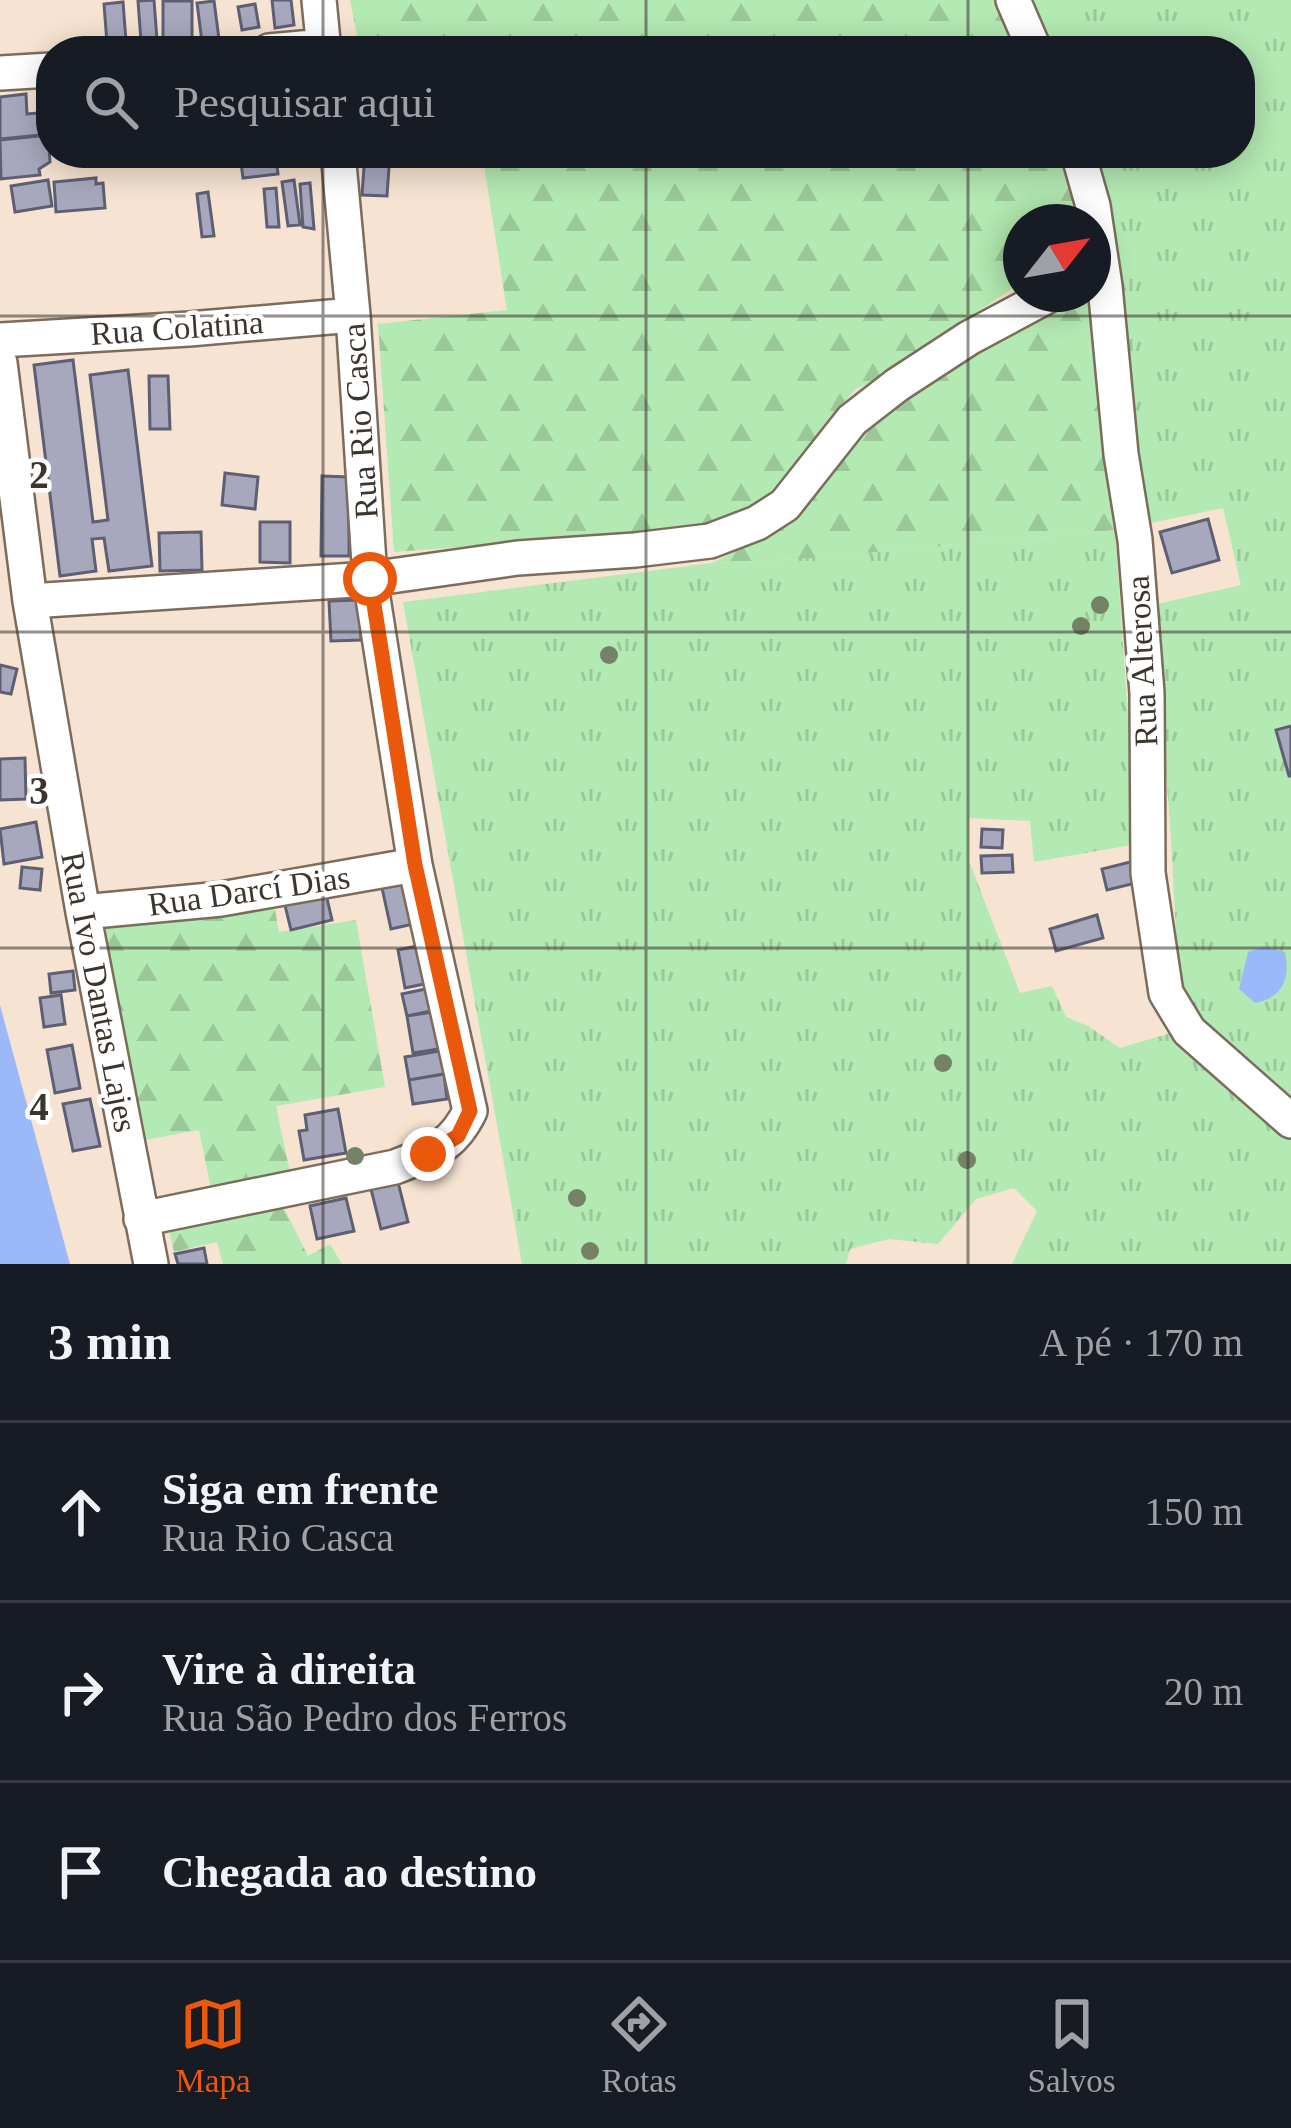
<!DOCTYPE html>
<html lang="pt">
<head>
<meta charset="utf-8">
<style>
  body { margin:0; font-family:"Times New Roman",serif; background:#20242c; color:#f1f3f6 }
  .compass { position:absolute; left:1003px; top:204px; width:108px; height:108px; border-radius:50%; background:#171b24; box-shadow:0 6px 30px #0003; rotate:59deg }
  .stop { position:absolute; width:36px; height:36px; margin:-27px; border:9px solid #ea580c; border-radius:50%; background:#fff }
  .stop.end { background:#ea580c; border-color:#fff; box-shadow:0 3px 12px #0008 }
  .list { margin:0; padding:0; list-style:none }
  h2 { display:flex; justify-content:space-between; align-items:center; height:156px; margin:0; padding:0 48px; font-size:51px }
  h2 small { font-size:39px; font-weight:400; color:#9ea1a6 }
  .list li { display:grid; grid-template-columns:78px 1fr auto; gap:36px; align-items:center; box-sizing:border-box; height:180px; padding:0 48px; border-top:3px solid #363941 }
  .list b { display:block; font-size:45px; white-space:nowrap }
  .list p { margin:0; font-size:39px; white-space:nowrap; color:#9ea1a6 }
  .list em { font-size:39px; font-style:normal; color:#9ea1a6 }
  .icon { flex:none; width:66px; height:66px; fill:none; stroke:currentColor; stroke-width:2; stroke-linecap:round; stroke-linejoin:round }
  .map { position:relative; flex:none; width:1291px; height:1264px; overflow:hidden }
  .search { position:absolute; background:#171b24; box-shadow:0 6px 30px #0003; left:36px; right:36px; top:36px; height:132px; display:flex; align-items:center; gap:30px; box-sizing:border-box; padding:0 42px; border-radius:48px; color:#9ea1a6; font-size:45px }
  .sheet { height:696px; background:#171b24 }
  nav { display:flex; justify-content:space-around; align-items:center; box-sizing:border-box; height:168px; border-top:3px solid #363941; background:#171b24; font-size:33px; color:#9ea1a6 }
  nav a { display:grid; justify-items:center; gap:6px }
  nav .on { color:#ea580c }
  .map>svg:first-child { display:block }
  .grass { fill:url(#grass-tufts) }
  .forest { fill:url(#forest-firs) }
  .water { fill:#9bb9f9 }
  .building { fill:#a7a8be; stroke:#5e5f73; stroke-width:3 }
  .lines { fill:none; stroke-linecap:round; stroke-linejoin:round }
  .minor-casing { stroke:#7c6c5c; stroke-width:38 }
  .minor { stroke:#fff; stroke-width:33 }
  .tree { fill:#748266 }
  .route { stroke:#ea580c; stroke-width:15 }
  .grid { fill:none; stroke:#3c352e; stroke-width:3; stroke-opacity:0.55 }
  .labels { text-anchor:middle; dominant-baseline:central; stroke-width:9; stroke-linejoin:round; paint-order:stroke }
  .street-label { font-size:33px; fill:#3c352e; stroke:#fff }
  .grid-label { font-size:39px; text-anchor:middle; font-weight:bold; fill:#3c352e; stroke:#fff; stroke-width:9; stroke-linejoin:round; paint-order:stroke }
</style>
</head>
<body>
<div class="map">
<svg width="1291" height="1264" viewBox="0 0 1291 1264">
  <defs>
    <pattern id="grass-tufts" width="24" height="20" patternUnits="userSpaceOnUse" patternTransform="scale(3)"><rect width="24" height="20" fill="#b3e9b2"/><path d="M3 7l-1-3M5 7V3M7 7l1-3M15 17l-1-3M17 17v-4M19 17l1-3" fill="none" stroke="#9bc899"/></pattern>
    <pattern id="forest-firs" width="22" height="20" patternUnits="userSpaceOnUse" patternTransform="scale(3)"><rect width="22" height="20" fill="#b3e9b2"/><path d="M5 1l3.5 6h-7zM16 11l3.5 6h-7z" fill="#9bc899"/></pattern>
  </defs>
  <rect width="100%" height="100%" fill="#f6e3d1"/>
  <path class="grass" d="M1024,0H1291V1109L1190,1015L1178,975L1171,837L1153,605L1241,585L1223,508L1141,525L1087,153H1240V51H1048Z
    M1115,530L1137,844L1034,862L1030,821L969,818V861L1020,993L1052,986L1066,1017L1088,1026L1120,1048L1174,1032L1287,1134L1291,1140V1264H1012L1037,1211L1014,1188L976,1199L938,1244L889,1239L850,1249L846,1264H522L403,602L712,563L800,559Z"/>
  <path class="forest" d="M350,0H1003L1025,51H360Z
    M482,153H1066L1087,222H1021V283L918,351L896,370L856,389L829,418L808,456L775,501L724,527L394,552L378,324L507,310Z
    M1090,297L1115,530L800,559L712,563L742,548L778,523L894,403L948,375L983,338L1055,299Z
    M273,898L279,932L356,920L385,1087L276,1106L292,1182L213,1198L199,1130L140,1141L100,928Z
    M279,1198L308,1256L330,1244L342,1264H223L217,1242L174,1252L168,1226Z"/>
  <path class="water" d="M1263,947L1285,952C1291,979 1282,998 1255,1003L1239,989L1248,952Z
    M0,1005L70,1264H0Z"/>
  <path class="building" d="M154,0L157,40L141,41L138,1Z
    M272,0H291L294,25L275,28Z
    M163,1H192V44H163Z
    M214,1L219,39L202,42L197,3Z
    M123,2L126,41L107,43L104,4Z
    M255,4L259,27L242,30L238,7Z
    M26,94L27,114L51,112V134L0,139V97Z
    M48,135L50,162L39,169L40,175L1,179L0,140Z
    M365,153H434H390L387,196L362,195Z
    M276,158L278,174L243,178L241,163Z
    M96,178V184L103,183L105,208L56,212L54,182Z
    M48,180L52,206L15,212L11,186Z
    M294,180L300,225L288,226L282,182Z
    M310,183L314,229L303,227L300,184Z
    M276,188L279,227H267L264,189Z
    M208,192L214,236L202,237L197,194Z
    M73,360L93,522L108,520L90,375L128,370L152,566L109,571L104,538L92,539L96,571L60,576L34,365Z
    M149,376H168L170,429H150Z
    M225,473L258,477L255,509L222,505Z
    M322,476L349,477V556H321Z
    M1208,519L1219,560L1172,573L1160,532Z
    M260,522H290V563L260,562Z
    M201,532L202,570L160,571L159,533Z
    M359,600L361,640L331,641L329,601Z
    M0,665L17,669L11,694L0,692Z
    M1291,726V776H1289L1276,730Z
    M25,758L26,799L0,800V759Z
    M36,822L42,857L4,864L0,829Z
    M982,829L1003,830L1002,848L981,847Z
    M1012,855L1013,872L982,873L981,856Z
    M1130,862L1136,883L1107,890L1102,869Z
    M22,867L42,869L40,890L20,888Z
    M405,883L413,924L391,929L382,888Z
    M325,890L332,920L291,930L284,901Z
    M1097,915L1103,938L1056,951L1050,929Z
    M422,945L429,983L405,988L398,950Z
    M73,971L75,990L51,993L49,974Z
    M435,987L440,1009L407,1016L402,994Z
    M61,995L65,1024L44,1027L40,998Z
    M439,1011L445,1048L413,1053L407,1016Z
    M72,1045L80,1088L55,1093L47,1050Z
    M445,1050L449,1073L409,1080L405,1057Z
    M444,1074L447,1099L413,1104L409,1080Z
    M90,1099L100,1146L73,1151L63,1104Z
    M338,1109L346,1153L304,1160L299,1131L307,1130L305,1115Z
    M398,1182L408,1222L381,1229L371,1189Z
    M346,1198L354,1231L317,1239L310,1206Z
    M204,1248L207,1264H178L175,1254Z"/>
  <g class="lines">
    <defs>
      <path id="minor" d="M319,0L324,51
        M1013,0L1035,51
        M269,51L324,46
        M0,73L51,70
        M1078,153L1093,206L1105,286L1121,454L1135,540L1147,693L1148,873L1166,993L1189,1031L1291,1121
        M0,340L189,329L353,315
        M0,363L30,601L83,912L151,1264
        M30,601L370,579L518,558L635,550L710,541L757,523L785,505L852,420L897,385L969,338L1051,294
        M83,912L221,899L415,865
        M141,1219L395,1167C432,1152 452,1148 470,1111L415,865L370,579L353,315L338,153"/>
    </defs>
    <use href="#minor" class="minor-casing"/>
    <use href="#minor" class="minor"/>
  </g>
  <g class="tree">
    <circle cx="1100" cy="605" r="9"/>
    <circle cx="1081" cy="626" r="9"/>
    <circle cx="609" cy="655" r="9"/>
    <circle cx="943" cy="1063" r="9"/>
    <circle cx="355" cy="1156" r="9"/>
    <circle cx="967" cy="1160" r="9"/>
    <circle cx="577" cy="1198" r="9"/>
    <circle cx="590" cy="1251" r="9"/>
  </g>
  <g class="lines">
    <path class="route" d="M370,579L415,865L470,1111L458,1136L428,1154"/>
  </g>
  <path class="grid" d="M323,0V51M646,0V51M968,0V51M323,153V1264M646,153V1264M968,153V1264M0,316H1291M0,632H1291M0,948H1291"/>
  <g class="labels">
    <g class="street-label">
      <text transform="translate(177 328) rotate(-4)">Rua Colatina</text>
      <text transform="translate(360 421) rotate(-94)">Rua Rio Casca</text>
      <text transform="translate(1142 661) rotate(-93)">Rua Alterosa</text>
      <text transform="translate(249 891) rotate(-8)">Rua Darcí Dias</text>
      <text transform="translate(99 992) rotate(79)">Rua Ivo Dantas Lajes</text>
    </g>
  </g>
  <g class="grid-label">
    <text x="39" y="488">2</text>
    <text x="39" y="804">3</text>
    <text x="39" y="1120">4</text>
  </g>
</svg>
<svg class="compass" viewBox="-18 -18 36 36"><path d="M0-13l5 13h-10z" fill="#e53935"/><path d="M0 13l5-13h-10z" fill="#9ea1a6"/></svg>
<div class="stop" style="left:370px;top:579px"></div>
<div class="stop end" style="left:428px;top:1154px"></div>
<div class="search"><svg class="icon" aria-label="search" viewBox="0 0 24 24"><circle cx="10" cy="10" r="6"/><path d="M15 15l6 6"/></svg>Pesquisar aqui</div>
</div>
<section class="sheet">
<h2>3 min<small>A pé · 170 m</small></h2>
<ul class="list">
<li><svg class="icon" aria-label="ahead" viewBox="0 0 24 24"><path d="M12 20V5M6 11l6-6 6 6"/></svg><div><b>Siga em frente</b><p>Rua Rio Casca</p></div><em>150 m</em></li>
<li><svg class="icon" aria-label="right" viewBox="0 0 24 24"><path d="M7 20v-9h11M14 6l5 5-5 5"/></svg><div><b>Vire à direita</b><p>Rua São Pedro dos Ferros</p></div><em>20 m</em></li>
<li><svg class="icon" aria-label="arrive" viewBox="0 0 24 24"><path d="M6 21V4h12l-3 4 3 4H6"/></svg><div><b>Chegada ao destino</b></div></li>
</ul>
</section>
<nav>
<a class="on"><svg class="icon" aria-label="map" viewBox="0 0 24 24"><path d="M3 6l6-2 6 2 6-2v14l-6 2-6-2-6 2zM9 4v14M15 6v14"/></svg>Mapa</a>
<a><svg class="icon" aria-label="directions" viewBox="0 0 24 24"><path d="M12 3l9 9-9 9-9-9zM9 14v-3h6M13 9l2 2-2 2"/></svg>Rotas</a>
<a><svg class="icon" aria-label="saved" viewBox="0 0 24 24"><path d="M7 4h10v16l-5-4-5 4z"/></svg>Salvos</a>
</nav>
</body>
</html>
